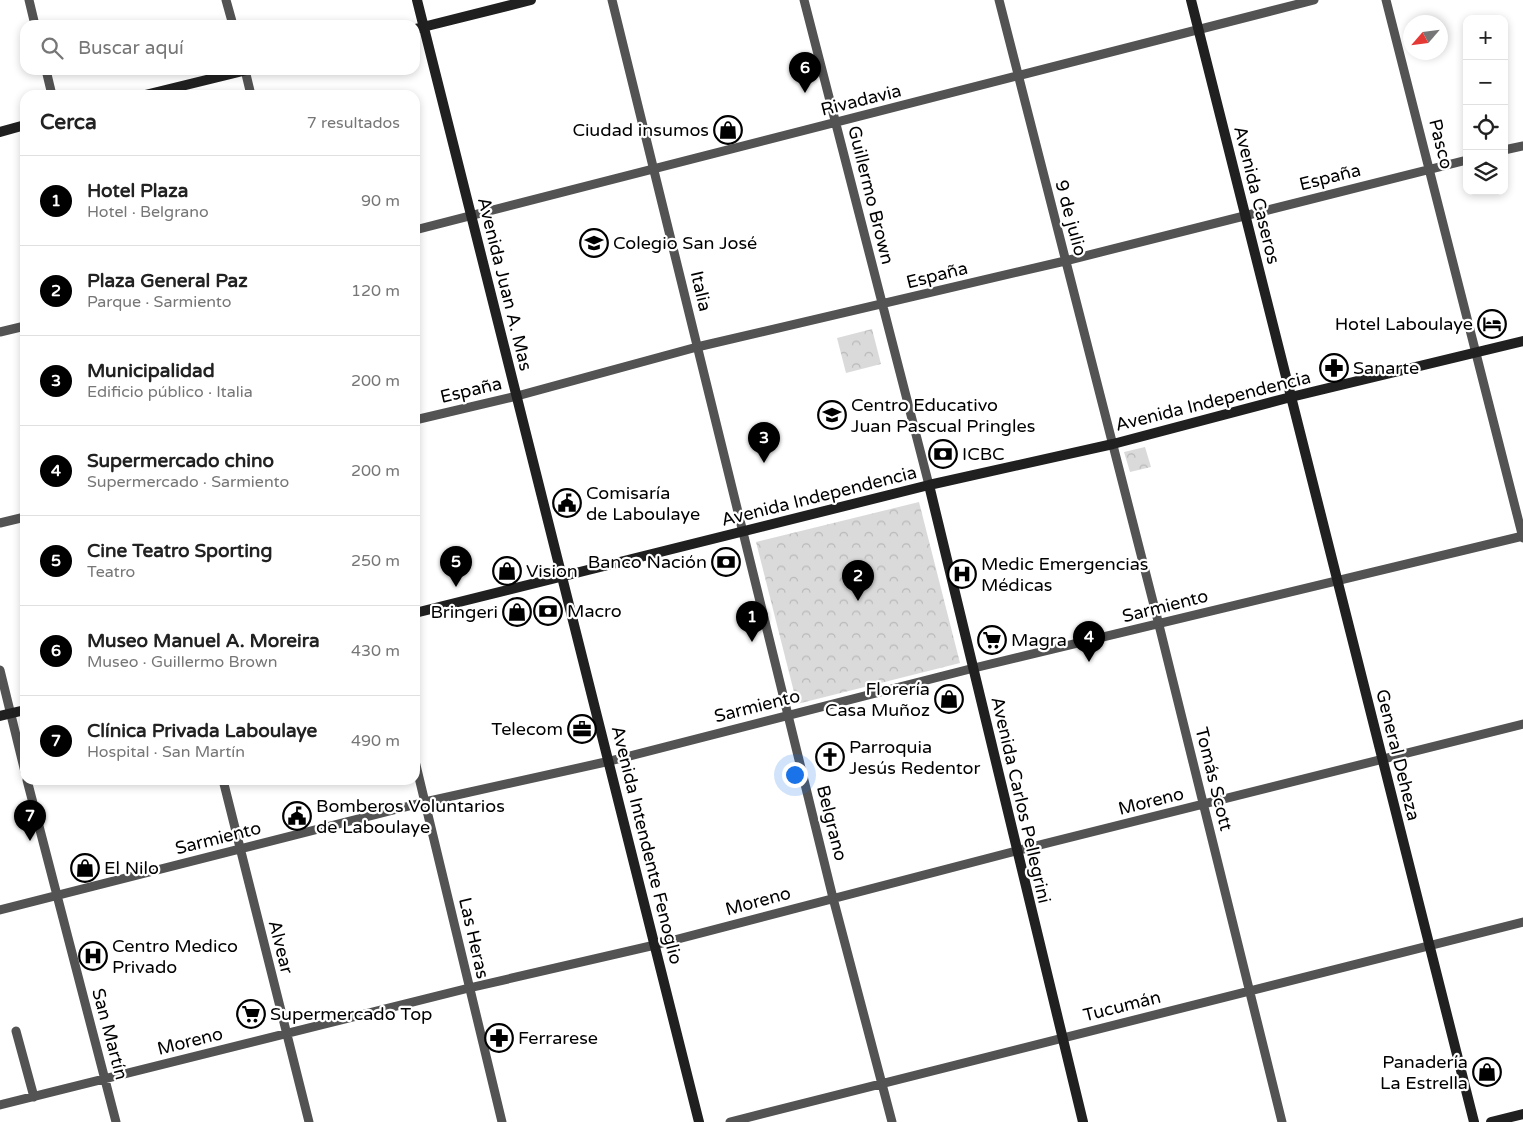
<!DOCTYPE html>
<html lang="es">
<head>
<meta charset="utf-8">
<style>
  body { margin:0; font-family:"Varela Round",sans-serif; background:#f2f2f2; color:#222 }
  .controls { position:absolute; right:15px; top:15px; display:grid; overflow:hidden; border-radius:10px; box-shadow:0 2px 8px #0003 }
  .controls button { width:45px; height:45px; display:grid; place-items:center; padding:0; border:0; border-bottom:1px solid #e0e0e0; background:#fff; color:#222; font:25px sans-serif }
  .compass { position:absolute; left:1403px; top:15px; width:45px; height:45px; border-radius:50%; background:#fff; box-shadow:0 2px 8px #0003; rotate:242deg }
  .you { position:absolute; left:794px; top:774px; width:18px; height:18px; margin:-12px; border:4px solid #fff; border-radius:50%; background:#1a73e8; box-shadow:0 0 0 8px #1a73e833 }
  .badge { display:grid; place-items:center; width:32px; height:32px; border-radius:50%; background:#000; color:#fff; font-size:16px; font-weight:700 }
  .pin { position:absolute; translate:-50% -41px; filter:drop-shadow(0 1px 2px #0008) }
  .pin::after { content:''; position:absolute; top:26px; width:18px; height:15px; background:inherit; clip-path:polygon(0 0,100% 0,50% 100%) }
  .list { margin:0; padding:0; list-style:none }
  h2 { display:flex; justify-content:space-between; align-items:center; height:65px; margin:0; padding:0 20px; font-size:21px }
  h2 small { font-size:16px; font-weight:400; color:#767676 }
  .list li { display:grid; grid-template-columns:32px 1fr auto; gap:15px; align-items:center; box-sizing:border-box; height:90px; padding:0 20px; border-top:1px solid #e0e0e0 }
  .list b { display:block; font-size:19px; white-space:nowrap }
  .list p { margin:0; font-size:16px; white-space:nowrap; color:#767676 }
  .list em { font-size:16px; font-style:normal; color:#767676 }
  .icon { flex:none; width:28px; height:28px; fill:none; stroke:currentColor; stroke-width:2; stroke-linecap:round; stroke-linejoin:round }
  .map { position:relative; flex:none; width:1523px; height:1122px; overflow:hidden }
  .search { position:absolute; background:#fff; box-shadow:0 2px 8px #0003; left:20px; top:20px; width:400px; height:55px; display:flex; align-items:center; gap:12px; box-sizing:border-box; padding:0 18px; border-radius:15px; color:#767676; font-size:19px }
  .panel { position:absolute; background:#fff; box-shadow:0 2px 8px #0003; left:20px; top:90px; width:400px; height:695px; border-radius:15px }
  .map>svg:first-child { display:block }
  .park { fill:url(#park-crowns) }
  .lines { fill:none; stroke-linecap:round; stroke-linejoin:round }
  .street { stroke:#535353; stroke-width:9 }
  .secondary { stroke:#202020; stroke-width:10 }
  .labels { text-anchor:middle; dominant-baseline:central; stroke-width:4.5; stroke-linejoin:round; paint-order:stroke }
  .street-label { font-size:18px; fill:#000; stroke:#fff }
  .poi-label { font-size:18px; fill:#000; stroke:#fff; text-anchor:start }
</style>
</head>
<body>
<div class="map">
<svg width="1523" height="1122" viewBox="0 0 1523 1122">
  <defs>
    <pattern id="park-crowns" width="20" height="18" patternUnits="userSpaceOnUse" patternTransform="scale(1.25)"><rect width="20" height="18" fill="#dadada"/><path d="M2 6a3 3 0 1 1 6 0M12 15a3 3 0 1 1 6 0" fill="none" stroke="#b9b9b9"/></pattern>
  </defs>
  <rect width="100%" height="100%" fill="#fff"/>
  <path class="park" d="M872,329L881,364L846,373L837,338Z
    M1145,447L1151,467L1130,472L1124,452Z
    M919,502L960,663L797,704L756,542Z"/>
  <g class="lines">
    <path class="street" d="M29,0L35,25
      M226,0L233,25
      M612,0L833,898L892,1122
      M804,0L929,485
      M999,0L1159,625L1282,1122
      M1386,0L1523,538
      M46,70L52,95
      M245,70L251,95
      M1504,150L1523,146
      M415,230L1314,0
      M0,332L25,326
      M415,420L517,396L697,347L1065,261L1467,160
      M0,523L25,517
      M0,670L25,772
      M415,761L502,1122
      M27,780L116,1122
      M223,780L309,1122
      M0,910L425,802L610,761L974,668L1523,536
      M16,1031L34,1097
      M0,1105L469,988L655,945L1016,851L1523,724
      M730,1122L1523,922"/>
    <path class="secondary" d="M417,0L699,1122
      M1191,0L1474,1122
      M415,29L531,0
      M145,95L247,70
      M0,132L25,125
      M929,485L1083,1122
      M415,613L929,485L1113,444L1291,397L1523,341
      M0,716L25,710
      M1491,1122L1523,1114"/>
  </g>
  <defs>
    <symbol id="shop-ring" viewBox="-11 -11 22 22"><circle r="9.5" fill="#fff" stroke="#000" stroke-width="1.5"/><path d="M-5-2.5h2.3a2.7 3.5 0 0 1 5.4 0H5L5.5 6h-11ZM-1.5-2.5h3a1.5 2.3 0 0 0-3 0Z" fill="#000"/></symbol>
    <symbol id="school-ring" viewBox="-11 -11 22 22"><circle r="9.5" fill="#fff" stroke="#000" stroke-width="1.5"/><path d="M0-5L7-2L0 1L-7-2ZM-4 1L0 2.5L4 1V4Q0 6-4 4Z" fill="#000"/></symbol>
    <symbol id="hotel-ring" viewBox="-11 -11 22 22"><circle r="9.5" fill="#fff" stroke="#000" stroke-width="1.5"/><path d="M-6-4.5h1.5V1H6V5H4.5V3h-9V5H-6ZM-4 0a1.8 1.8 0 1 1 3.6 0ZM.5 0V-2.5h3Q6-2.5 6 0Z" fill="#000"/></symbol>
    <symbol id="pharmacy-ring" viewBox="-11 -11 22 22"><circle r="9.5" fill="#fff" stroke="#000" stroke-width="1.5"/><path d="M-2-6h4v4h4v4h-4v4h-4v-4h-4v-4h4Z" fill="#000"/></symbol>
    <symbol id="bank-ring" viewBox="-11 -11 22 22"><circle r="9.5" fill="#fff" stroke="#000" stroke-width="1.5"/><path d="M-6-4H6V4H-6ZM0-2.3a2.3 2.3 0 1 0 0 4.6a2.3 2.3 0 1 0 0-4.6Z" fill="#000"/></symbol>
    <symbol id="civic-ring" viewBox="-11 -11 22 22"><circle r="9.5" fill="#fff" stroke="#000" stroke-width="1.5"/><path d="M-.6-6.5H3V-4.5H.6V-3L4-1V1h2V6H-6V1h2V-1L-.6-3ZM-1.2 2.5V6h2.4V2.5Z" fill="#000"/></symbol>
    <symbol id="hospital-ring" viewBox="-11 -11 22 22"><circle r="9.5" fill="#fff" stroke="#000" stroke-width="1.5"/><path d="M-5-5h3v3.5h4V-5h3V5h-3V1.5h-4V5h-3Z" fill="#000"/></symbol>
    <symbol id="supermarket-ring" viewBox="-11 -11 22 22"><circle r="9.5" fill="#fff" stroke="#000" stroke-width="1.5"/><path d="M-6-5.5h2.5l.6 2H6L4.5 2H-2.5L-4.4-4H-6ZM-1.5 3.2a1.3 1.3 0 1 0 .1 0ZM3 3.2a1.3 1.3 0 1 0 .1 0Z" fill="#000"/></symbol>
    <symbol id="office-ring" viewBox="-11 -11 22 22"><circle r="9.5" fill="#fff" stroke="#000" stroke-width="1.5"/><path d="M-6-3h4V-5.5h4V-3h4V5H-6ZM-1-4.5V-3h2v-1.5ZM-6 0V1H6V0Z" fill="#000"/></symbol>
    <symbol id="church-ring" viewBox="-11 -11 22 22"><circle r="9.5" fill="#fff" stroke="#000" stroke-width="1.5"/><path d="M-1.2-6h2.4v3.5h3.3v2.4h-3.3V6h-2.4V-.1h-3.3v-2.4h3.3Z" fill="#000"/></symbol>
  </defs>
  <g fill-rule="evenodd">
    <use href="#shop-ring" x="712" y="114" width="32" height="32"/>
    <use href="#school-ring" x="578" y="227" width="32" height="32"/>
    <use href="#hotel-ring" x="1476" y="308" width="32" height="32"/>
    <use href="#pharmacy-ring" x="1318" y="352" width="32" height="32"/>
    <use href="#school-ring" x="816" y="399" width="32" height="32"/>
    <use href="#bank-ring" x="927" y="438" width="32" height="32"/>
    <use href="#civic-ring" x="551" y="487" width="32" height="32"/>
    <use href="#bank-ring" x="710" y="546" width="32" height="32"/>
    <use href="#shop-ring" x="491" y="555" width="32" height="32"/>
    <use href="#hospital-ring" x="946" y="558" width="32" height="32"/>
    <use href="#bank-ring" x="532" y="595" width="32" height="32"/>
    <use href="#shop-ring" x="501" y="596" width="32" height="32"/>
    <use href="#supermarket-ring" x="976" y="624" width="32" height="32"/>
    <use href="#shop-ring" x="933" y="683" width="32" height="32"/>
    <use href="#office-ring" x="566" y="713" width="32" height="32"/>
    <use href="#church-ring" x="814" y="741" width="32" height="32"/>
    <use href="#civic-ring" x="281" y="800" width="32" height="32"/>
    <use href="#shop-ring" x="69" y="852" width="32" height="32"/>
    <use href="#hospital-ring" x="77" y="940" width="32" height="32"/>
    <use href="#supermarket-ring" x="235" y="998" width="32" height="32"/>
    <use href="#pharmacy-ring" x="483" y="1022" width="32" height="32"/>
    <use href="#shop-ring" x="1471" y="1056" width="32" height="32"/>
  </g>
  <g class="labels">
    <g class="street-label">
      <text transform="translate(861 100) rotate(-14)">Rivadavia</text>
      <text transform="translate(1441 144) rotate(76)">Pasco</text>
      <text transform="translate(1330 177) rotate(-14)">España</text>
      <text transform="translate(871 195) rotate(76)">Guillermo Brown</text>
      <text transform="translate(1257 195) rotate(76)">Avenida Caseros</text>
      <text transform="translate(1071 218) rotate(75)">9 de julio</text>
      <text transform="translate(937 275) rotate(-14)">España</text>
      <text transform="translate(505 284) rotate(76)">Avenida Juan A. Mas</text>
      <text transform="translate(701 291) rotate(77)">Italia</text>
      <text transform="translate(471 390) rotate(-13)">España</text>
      <text transform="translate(1213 401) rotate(-14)">Avenida Independencia</text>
      <text transform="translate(819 496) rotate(-14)">Avenida Independencia</text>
      <text transform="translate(1165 606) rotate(-14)">Sarmiento</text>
      <text transform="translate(757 706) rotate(-14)">Sarmiento</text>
      <text transform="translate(1398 755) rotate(76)">General Deheza</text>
      <text transform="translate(1214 779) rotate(76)">Tomás Scott</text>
      <text transform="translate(1021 800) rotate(77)">Avenida Carlos Pellegrini</text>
      <text transform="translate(1151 801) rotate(-14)">Moreno</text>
      <text transform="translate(832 823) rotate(76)">Belgrano</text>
      <text transform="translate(218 838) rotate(-14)">Sarmiento</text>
      <text transform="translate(647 845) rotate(76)">Avenida Intendente Fenoglio</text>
      <text transform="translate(758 901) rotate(-15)">Moreno</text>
      <text transform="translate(474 938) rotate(77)">Las Heras</text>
      <text transform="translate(281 947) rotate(76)">Alvear</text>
      <text transform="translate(1122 1006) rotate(-14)">Tucumán</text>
      <text transform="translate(110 1034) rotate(75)">San Martín</text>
      <text transform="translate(190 1041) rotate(-14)">Moreno</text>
    </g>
    <g class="poi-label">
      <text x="709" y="130" text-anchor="end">Ciudad insumos</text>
      <text x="613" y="243">Colegio San José</text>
      <text x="1473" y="324" text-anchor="end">Hotel Laboulaye</text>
      <text x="1353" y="368">Sanarte</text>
      <text x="851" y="405">Centro Educativo<tspan x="851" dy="21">Juan Pascual Pringles</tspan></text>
      <text x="962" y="454">ICBC</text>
      <text x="586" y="493">Comisaría<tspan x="586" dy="21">de Laboulaye</tspan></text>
      <text x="707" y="562" text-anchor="end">Banco Nación</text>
      <text x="981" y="564">Medic Emergencias<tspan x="981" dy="21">Médicas</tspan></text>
      <text x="526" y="571">Vision</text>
      <text x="567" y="611">Macro</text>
      <text x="498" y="612" text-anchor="end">Bringeri</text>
      <text x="1011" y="640">Magra</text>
      <text x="930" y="689" text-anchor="end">Florería<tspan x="930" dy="21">Casa Muñoz</tspan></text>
      <text x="563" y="729" text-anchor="end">Telecom</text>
      <text x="849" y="747">Parroquia<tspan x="849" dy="21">Jesús Redentor</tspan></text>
      <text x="316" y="806">Bomberos Voluntarios<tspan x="316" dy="21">de Laboulaye</tspan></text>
      <text x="104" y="868">El Nilo</text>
      <text x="112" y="946">Centro Medico<tspan x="112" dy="21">Privado</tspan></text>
      <text x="270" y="1014">Supermercado Top</text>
      <text x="518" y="1038">Ferrarese</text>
      <text x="1468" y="1062" text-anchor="end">Panadería<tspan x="1468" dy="21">La Estrella</tspan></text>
    </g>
  </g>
</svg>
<div class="controls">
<button>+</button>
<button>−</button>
<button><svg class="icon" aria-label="locate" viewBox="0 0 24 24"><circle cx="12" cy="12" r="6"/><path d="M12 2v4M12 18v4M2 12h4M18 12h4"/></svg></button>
<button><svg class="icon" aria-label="layers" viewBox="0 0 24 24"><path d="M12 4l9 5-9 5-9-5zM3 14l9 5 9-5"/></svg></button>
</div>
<svg class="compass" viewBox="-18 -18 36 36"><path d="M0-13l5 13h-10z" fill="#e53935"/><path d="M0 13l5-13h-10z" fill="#767676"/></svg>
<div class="you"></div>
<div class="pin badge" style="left:752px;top:642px">1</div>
<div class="pin badge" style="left:858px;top:601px">2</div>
<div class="pin badge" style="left:764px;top:463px">3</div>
<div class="pin badge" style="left:1089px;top:662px">4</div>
<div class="pin badge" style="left:456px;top:587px">5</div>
<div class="pin badge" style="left:805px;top:93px">6</div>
<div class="pin badge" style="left:30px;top:841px">7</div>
<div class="search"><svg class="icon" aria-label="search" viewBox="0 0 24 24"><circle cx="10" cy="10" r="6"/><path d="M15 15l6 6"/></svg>Buscar aquí</div>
<section class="panel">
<h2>Cerca<small>7 resultados</small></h2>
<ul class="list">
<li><span class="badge">1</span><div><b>Hotel Plaza</b><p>Hotel · Belgrano</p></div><em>90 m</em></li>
<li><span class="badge">2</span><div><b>Plaza General Paz</b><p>Parque · Sarmiento</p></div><em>120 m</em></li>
<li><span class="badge">3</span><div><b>Municipalidad</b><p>Edificio público · Italia</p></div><em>200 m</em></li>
<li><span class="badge">4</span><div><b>Supermercado chino</b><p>Supermercado · Sarmiento</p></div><em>200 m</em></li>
<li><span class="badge">5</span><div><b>Cine Teatro Sporting</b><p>Teatro</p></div><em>250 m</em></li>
<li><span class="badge">6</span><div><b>Museo Manuel A. Moreira</b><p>Museo · Guillermo Brown</p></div><em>430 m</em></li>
<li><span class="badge">7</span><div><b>Clínica Privada Laboulaye</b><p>Hospital · San Martín</p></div><em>490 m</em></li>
</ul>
</section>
</div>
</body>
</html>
